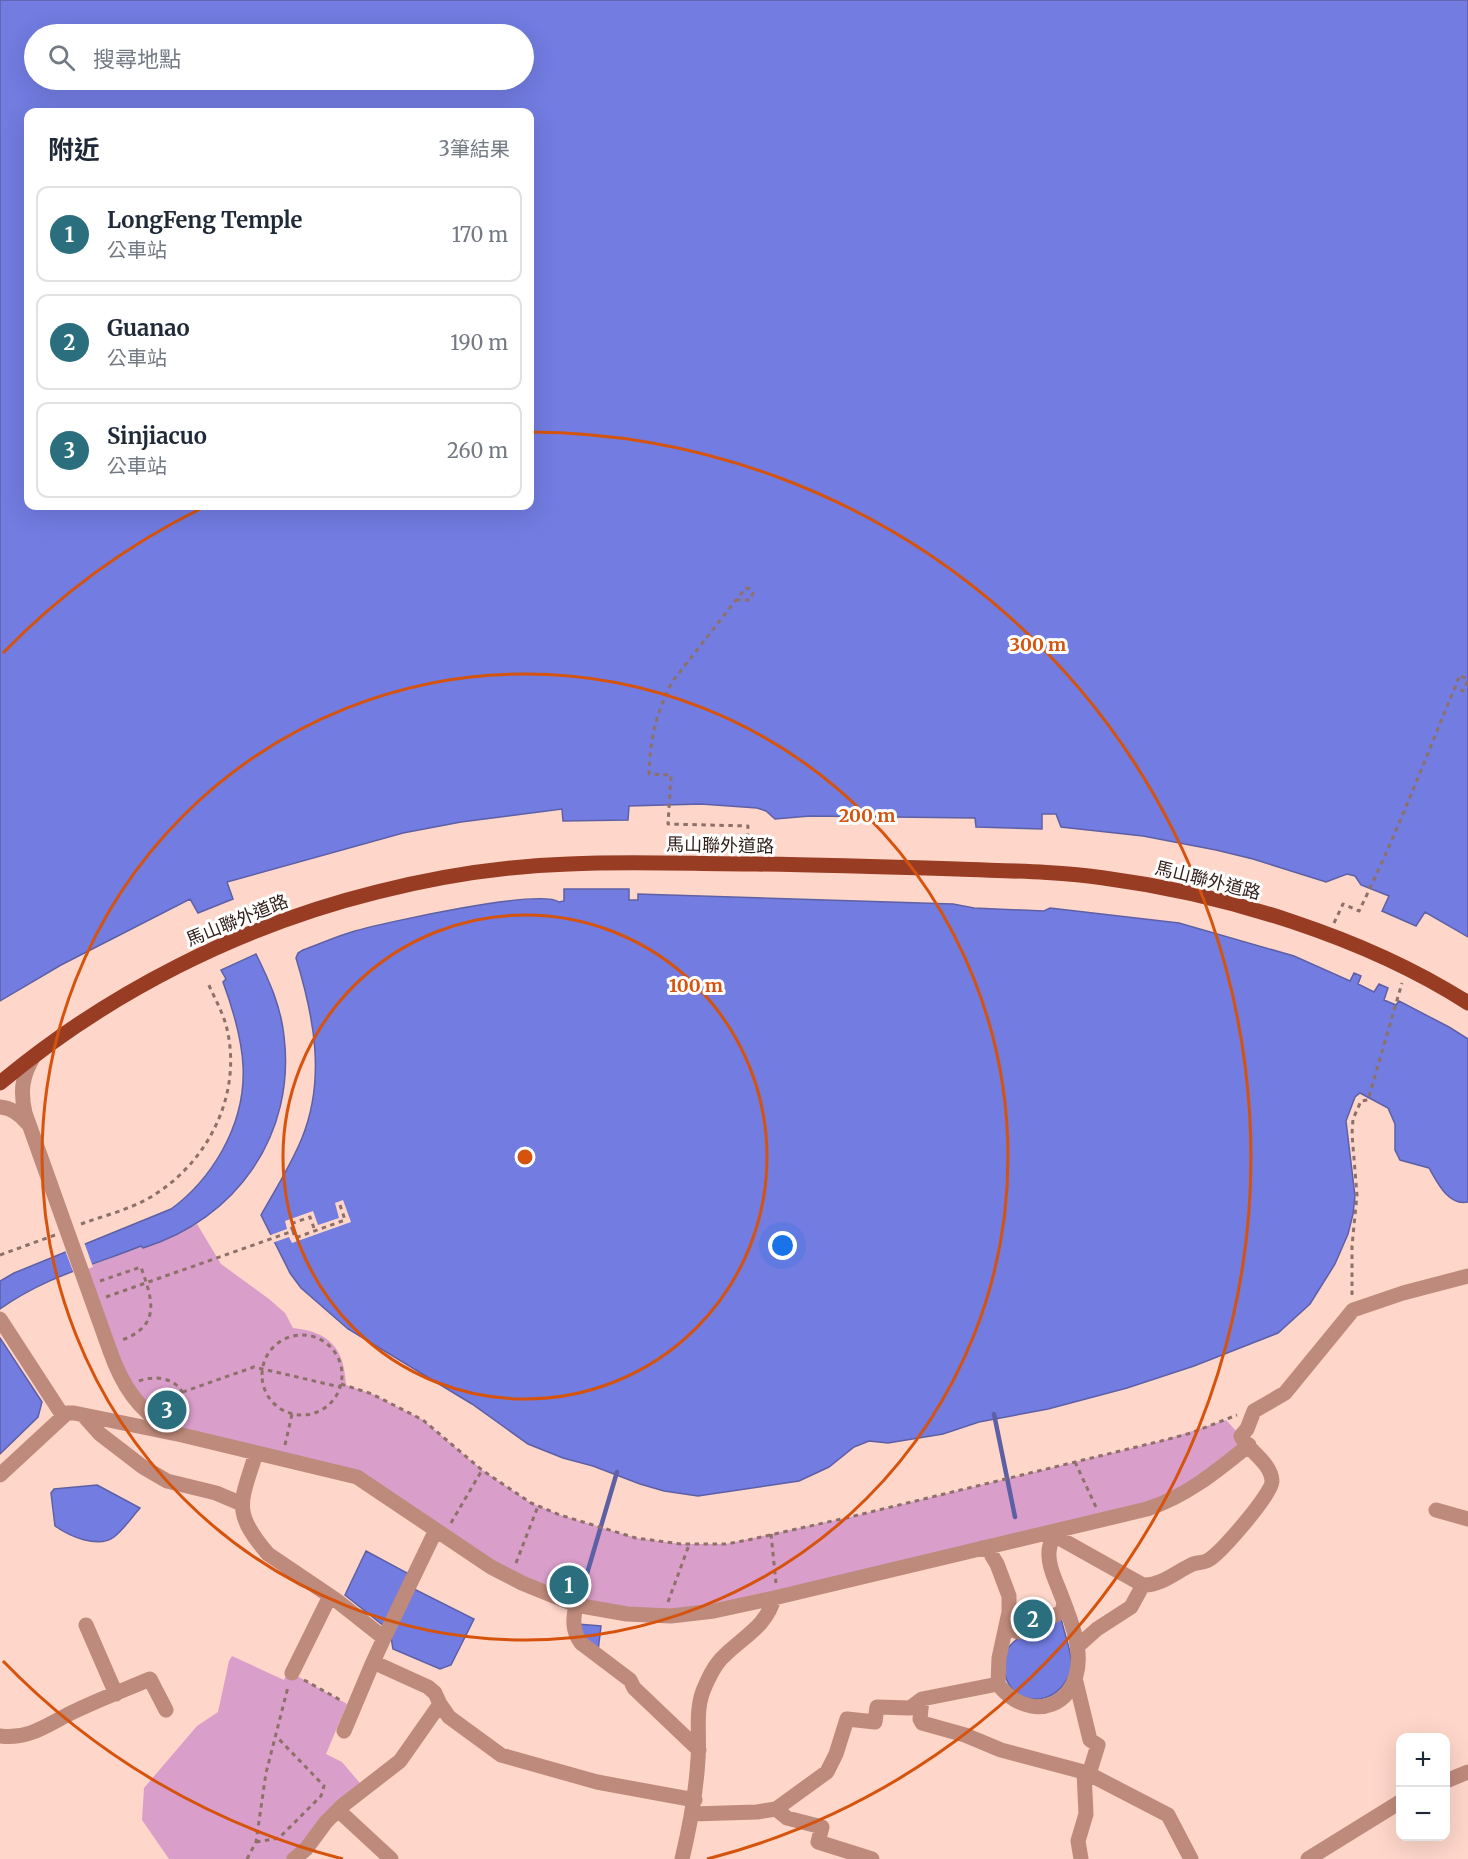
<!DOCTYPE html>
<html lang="zh-TW">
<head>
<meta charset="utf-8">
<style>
  body { margin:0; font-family:Merriweather,"Noto Sans TC",serif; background:#f6f6f7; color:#1f2937 }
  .controls { position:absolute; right:18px; bottom:18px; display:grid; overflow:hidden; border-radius:12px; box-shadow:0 6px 24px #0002 }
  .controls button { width:54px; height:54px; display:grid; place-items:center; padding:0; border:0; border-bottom:2px solid #e0e1e3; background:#fff; color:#1f2937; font:30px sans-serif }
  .you { position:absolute; left:783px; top:1246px; width:21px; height:21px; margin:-15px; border:4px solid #fff; border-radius:50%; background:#1a73e8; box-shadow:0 0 0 9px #1a73e833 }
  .badge { display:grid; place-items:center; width:39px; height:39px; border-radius:50%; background:#2b6f7f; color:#fff; font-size:20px; font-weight:700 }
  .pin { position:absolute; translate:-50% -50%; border:3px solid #fff; box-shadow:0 2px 6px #0006 }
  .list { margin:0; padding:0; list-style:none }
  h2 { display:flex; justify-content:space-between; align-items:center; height:78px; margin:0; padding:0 24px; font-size:26px }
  h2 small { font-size:20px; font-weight:400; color:#747a83 }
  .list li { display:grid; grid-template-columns:39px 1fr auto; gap:18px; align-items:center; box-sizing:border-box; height:96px; margin:0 12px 12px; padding:0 12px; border:2px solid #e0e1e3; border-radius:12px }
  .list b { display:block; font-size:22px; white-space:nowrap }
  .list p { margin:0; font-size:20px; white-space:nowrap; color:#747a83 }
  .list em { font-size:20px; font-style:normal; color:#747a83 }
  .icon { flex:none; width:33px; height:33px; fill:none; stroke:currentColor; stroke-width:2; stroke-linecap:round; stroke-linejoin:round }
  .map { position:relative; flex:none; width:1468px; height:1859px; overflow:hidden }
  .search { position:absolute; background:#fff; box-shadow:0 6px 24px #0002; left:24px; top:24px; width:510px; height:66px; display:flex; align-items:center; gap:15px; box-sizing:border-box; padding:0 21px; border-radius:33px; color:#747a83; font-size:22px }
  .panel { position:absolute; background:#fff; box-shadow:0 6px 24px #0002; left:24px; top:108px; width:510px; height:402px; border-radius:12px }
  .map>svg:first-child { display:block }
  .green { fill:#d99ec9 }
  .water { fill:#727ce1; stroke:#5e60a5; stroke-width:1.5; fill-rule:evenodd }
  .pier { fill:#fed6ca }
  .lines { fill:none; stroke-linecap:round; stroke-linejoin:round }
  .stream { stroke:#5e60a5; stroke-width:4.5 }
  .path { stroke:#8d7169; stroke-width:3; stroke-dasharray:4.5 4.5; stroke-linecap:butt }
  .minor { stroke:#be8a7b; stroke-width:15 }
  .major { stroke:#983d23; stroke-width:15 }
  .ring { fill:none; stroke:#d6530d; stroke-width:3 }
  .labels { text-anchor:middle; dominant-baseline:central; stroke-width:6; stroke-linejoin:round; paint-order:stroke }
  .street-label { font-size:18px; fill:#301e19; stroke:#fff }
  .centre { fill:#d6530d; stroke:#fff; stroke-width:3 }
  .ring-label { font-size:18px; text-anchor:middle; font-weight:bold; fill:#d6530d; stroke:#fff; stroke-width:6; stroke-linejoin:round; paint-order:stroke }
</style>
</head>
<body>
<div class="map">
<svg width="1468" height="1859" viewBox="0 0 1468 1859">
  <rect width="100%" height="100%" fill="#fed6ca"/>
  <path class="green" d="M197,1224L221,1264L269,1299L285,1313L293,1328C330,1332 344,1348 346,1385L372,1394L423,1420L482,1470L531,1503L560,1515L636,1538L681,1544H726L850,1517L1165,1440L1226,1420L1249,1445L1190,1491L774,1598L627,1614L509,1577L357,1477L182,1435L138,1405L82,1269L142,1246L143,1248L157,1244Z
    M232,1656L284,1680L288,1671L347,1704L326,1754L342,1762L365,1789L294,1859H169L142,1820L144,1788L197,1726L218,1712L229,1661Z"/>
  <path class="water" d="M0,0H1468V937L1425,912L1416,926L1382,911L1389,896L1361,885L1355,876L1347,874L1326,882L1253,859L1216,850L1143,836L1061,827L1056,814H1042V829L976,827L975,818L810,816L775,819L766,811L757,808L701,804L629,806L628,820L563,821L562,809L461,822L403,833L227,882L233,899L198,913L190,899L61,965L0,1001ZM34,34H524V80H34ZM28,112H530V506H28Z
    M564,889H629V900H638V894L669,895L953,904L974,908L1044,911L1050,908L1179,923L1294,956L1350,981L1354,973L1361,976L1358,984L1374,992L1379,984L1388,988L1384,1000L1396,1005L1399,1001L1449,1027L1468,1039V1202C1448,1206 1437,1182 1429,1168L1400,1160L1395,1150V1124L1388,1108L1360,1093L1355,1097L1346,1121L1355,1196L1353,1214L1348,1234L1335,1264L1310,1304L1278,1333L1194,1366L1127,1388L1048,1409L979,1422L943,1434L888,1443L869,1441L854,1447L829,1467L799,1481L698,1496L664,1491L640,1484L593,1466L563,1458L528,1444L472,1404L348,1329L301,1288L290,1273L261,1215C275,1190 291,1165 302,1138C326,1079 314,1017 296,958L298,953L303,950C320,944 337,936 355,931C383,923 540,888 559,902L564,901Z
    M256,954C269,980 281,1007 284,1036C296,1134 237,1219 143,1248L141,1246C91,1266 45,1277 0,1309V1281L14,1273L171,1209C193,1193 209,1174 222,1151C255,1092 245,1042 223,982L226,979L221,970Z
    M0,1338L42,1402L38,1417L0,1454Z
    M97,1485L140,1508C132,1517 124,1529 114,1537C98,1549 69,1536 55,1526L51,1493L54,1489Z
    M366,1551L409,1574L384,1626L345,1595Z
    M414,1589L474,1619L451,1665L440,1669L393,1649L391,1637Z
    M1061,1618C1064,1634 1074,1656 1071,1672C1070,1676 1066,1680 1064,1684C1045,1710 1007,1701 1004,1669C1003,1661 1004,1653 1009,1647C1021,1632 1044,1625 1061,1618Z
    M577,1624L601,1626L598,1651L591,1649Z"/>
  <path class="pier" d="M343,1200L351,1222L292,1243L289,1237L272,1243L268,1236L287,1229L285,1221L313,1211L318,1225L339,1218L335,1203Z
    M84,1242L93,1267L74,1274L65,1250Z"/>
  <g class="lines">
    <path class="stream" d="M994,1414L1015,1517
      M583,1587L617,1472"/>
    <path class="path" d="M736,600H750L753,593L751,589L746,588L736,600L672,682C656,714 650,739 649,774L671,775L668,824L748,826L747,848
      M1334,923L1343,904L1359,911C1397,834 1427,754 1460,675L1468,680L1463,691L1455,687
      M81,1224C103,1216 128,1210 149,1198C208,1164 244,1093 226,1025C222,1011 214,997 208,983
      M293,1231L290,1224L310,1217L315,1231
      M0,1255L55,1235
      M100,1281L141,1267C152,1299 162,1325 122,1340
      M1352,1295V1246L1357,1195L1352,1134L1353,1119L1361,1101L1368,1100L1402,983
      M106,1297L293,1231L295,1238L345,1220L340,1205
      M262 1375a40 40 0 1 1 80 0a40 40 0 1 1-80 0Z
      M139,1381C157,1374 182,1379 185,1401C186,1407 185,1415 184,1421
      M341,1384L372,1394L423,1420L482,1470L531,1503L560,1515L636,1538L681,1544H726L748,1540L850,1517L1165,1440L1191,1433L1237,1415
      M157,1401L254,1367L340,1387
      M285,1445L292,1414
      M1075,1462L1096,1507
      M451,1523L482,1470
      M771,1534L776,1583
      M516,1563L538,1506
      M668,1602L689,1545
      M304,1680L342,1701
      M256,1842L279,1838L321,1796L324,1786L275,1735
      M247,1859L256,1842L266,1773L288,1687"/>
    <path class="minor" d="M34,1056C22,1076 20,1091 25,1113L110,1351C122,1385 138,1410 169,1428
      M0,1107C12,1108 20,1114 27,1123
      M0,1319L63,1416
      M83,1415L100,1434L143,1467L167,1481L216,1493L242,1504
      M256,1453C241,1502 231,1511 268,1554L336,1600L384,1638L435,1532
      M0,1475L67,1413H74L182,1435L357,1477L491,1567L522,1583L576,1605L627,1614L671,1616L714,1611L774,1598L1147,1509C1187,1496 1217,1471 1249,1445
      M1436,1510L1468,1519
      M1056,1534L1059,1538L1143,1585C1161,1586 1177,1571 1193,1564C1199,1562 1205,1563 1210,1559C1222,1551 1273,1493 1272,1481C1271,1462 1248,1451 1241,1436L1247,1429L1254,1411L1285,1393L1353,1310L1403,1293L1468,1276
      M982,1548L989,1551L997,1564L1009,1596V1612L999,1658L998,1684C1006,1695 1017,1703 1031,1706C1045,1709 1060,1703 1068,1692C1091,1661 1070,1619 1058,1587C1054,1577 1049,1567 1049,1556C1048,1544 1053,1536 1062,1529
      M576,1605C573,1619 572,1631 581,1643L630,1680L634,1688L699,1750
      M1007,1623L1009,1629L1018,1632L1062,1612L1064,1603
      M86,1625L116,1694
      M1078,1646L1097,1629L1131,1607L1143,1585
      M292,1673L330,1596
      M1076,1682L1090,1740L1098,1745L1089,1774L1084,1772
      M922,1699L920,1719L922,1723L965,1735L1001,1750L1084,1772L1086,1814L1078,1841L1081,1859
      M440,1704L449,1717L501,1755L597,1782L695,1800
      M344,1731L373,1662
      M0,1736C29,1740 48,1724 73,1712C98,1700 124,1690 150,1679L166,1710
      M1089,1774L1168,1815L1191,1859
      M1446,1781L1468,1772
      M776,1809L787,1818L822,1827L818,1842L872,1859
      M338,1810L391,1859
      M692,1814L757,1812L776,1809L827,1772L836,1754L847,1719L875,1722L877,1707L910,1708L922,1699L998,1684
      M294,1859L306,1849L326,1822L342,1806L400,1761L440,1704L435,1693L428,1687L373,1662L384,1638
      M682,1859C690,1826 696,1793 698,1759C700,1737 695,1712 703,1691C708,1679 714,1665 724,1656C743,1637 767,1626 774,1598
      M1308,1859L1400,1802"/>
    <path class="major" d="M0,1083C109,992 240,926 377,892C440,876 504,866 569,864C631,861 693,864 755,864C822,865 890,867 957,869C1006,871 1055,871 1104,878C1225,894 1365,937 1468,1003"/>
  </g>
  <g class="ring">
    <circle cx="525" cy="1157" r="242"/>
    <circle cx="525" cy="1157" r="483"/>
    <path d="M343 1859A725 725 0 0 1 3 1661M3 653A725 725 0 0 1 202 508M531 432A725 725 0 0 1 707 1859"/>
  </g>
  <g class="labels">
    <g class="street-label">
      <text transform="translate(720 845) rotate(1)">馬山聯外道路</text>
      <text transform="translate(1208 880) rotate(14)">馬山聯外道路</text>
      <text transform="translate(237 920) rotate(-22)">馬山聯外道路</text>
    </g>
  </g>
  <circle cx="525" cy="1157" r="9" class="centre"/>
  <g class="ring-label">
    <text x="1038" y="651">300 m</text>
    <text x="867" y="822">200 m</text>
    <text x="696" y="992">100 m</text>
  </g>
</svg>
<div class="controls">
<button>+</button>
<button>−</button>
</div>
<div class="you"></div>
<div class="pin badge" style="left:569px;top:1585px">1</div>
<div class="pin badge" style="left:1033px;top:1619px">2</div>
<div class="pin badge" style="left:167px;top:1410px">3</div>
<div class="search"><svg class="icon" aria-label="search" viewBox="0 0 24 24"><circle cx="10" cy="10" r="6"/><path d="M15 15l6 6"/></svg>搜尋地點</div>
<section class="panel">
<h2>附近<small>3筆結果</small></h2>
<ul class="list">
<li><span class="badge">1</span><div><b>LongFeng Temple</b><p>公車站</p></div><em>170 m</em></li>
<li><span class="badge">2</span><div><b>Guanao</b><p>公車站</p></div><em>190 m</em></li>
<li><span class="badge">3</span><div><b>Sinjiacuo</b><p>公車站</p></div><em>260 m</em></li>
</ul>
</section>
</div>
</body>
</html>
